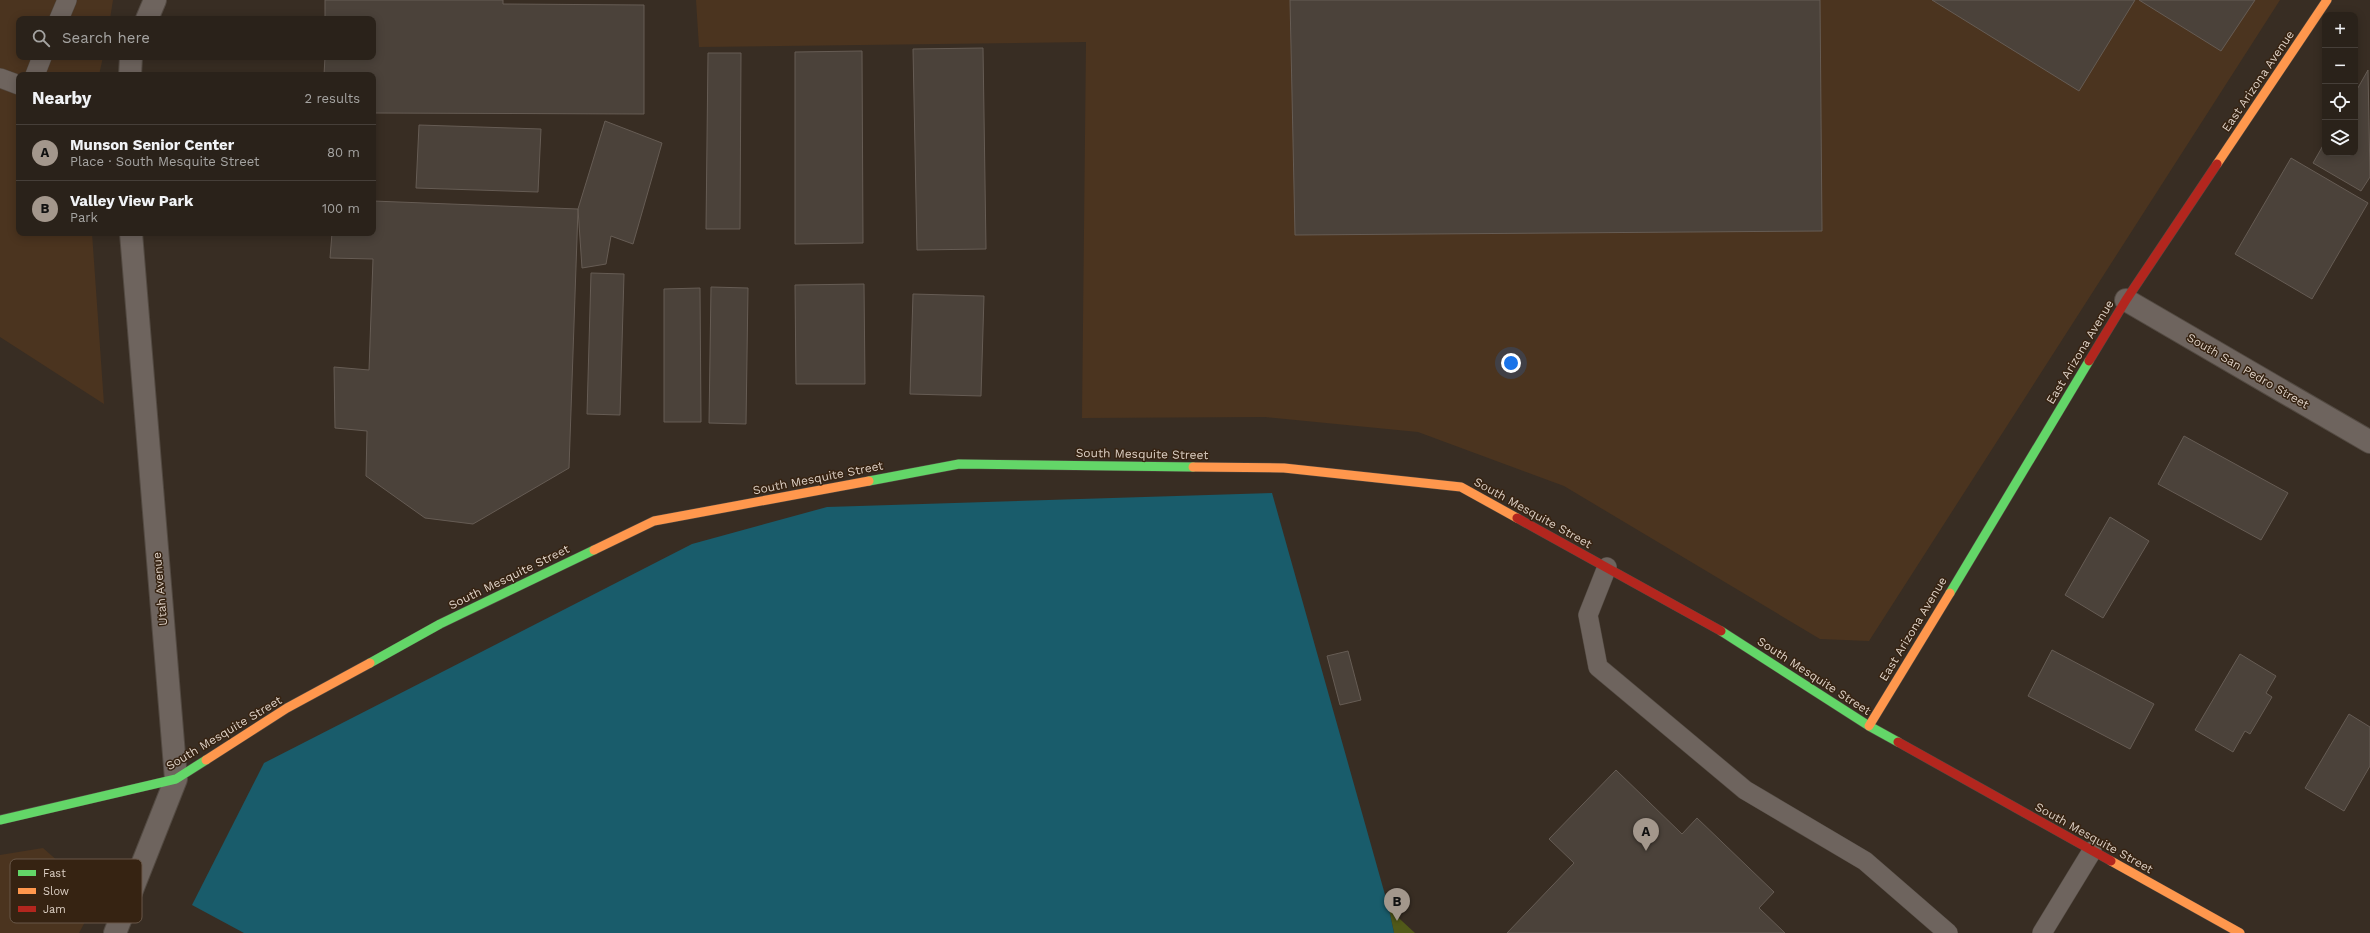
<!DOCTYPE html>
<html lang="en">
<head>
<meta charset="utf-8">
<style>
  body { margin:0; font-family:"Work Sans",sans-serif; background:#322a23; color:#f1f3f6 }
  .controls { position:absolute; right:12px; top:12px; display:grid; overflow:hidden; border-radius:8px; box-shadow:0 2px 10px #0003 }
  .controls button { width:36px; height:36px; display:grid; place-items:center; padding:0; border:0; border-bottom:1px solid #463f39; background:#2a221a; color:#f1f3f6; font:20px sans-serif }
  .you { position:absolute; left:1511px; top:363px; width:14px; height:14px; margin:-10px; border:3px solid #fff; border-radius:50%; background:#1a73e8; box-shadow:0 0 0 6px #1a73e833 }
  .badge { display:grid; place-items:center; width:26px; height:26px; border-radius:50%; background:#a3978c; color:#111; font-size:13px; font-weight:700 }
  .pin { position:absolute; translate:-50% -33px; filter:drop-shadow(0 1px 2px #0008) }
  .pin::after { content:''; position:absolute; top:21px; width:14px; height:12px; background:inherit; clip-path:polygon(0 0,100% 0,50% 100%) }
  .list { margin:0; padding:0; list-style:none }
  h2 { display:flex; justify-content:space-between; align-items:center; height:52px; margin:0; padding:0 16px; font-size:17px }
  h2 small { font-size:13px; font-weight:400; color:#a5a4a2 }
  .list li { display:grid; grid-template-columns:26px 1fr auto; gap:12px; align-items:center; box-sizing:border-box; height:56px; padding:0 16px; border-top:1px solid #463f39 }
  .list b { display:block; font-size:15px; white-space:nowrap }
  .list p { margin:0; font-size:13px; white-space:nowrap; color:#a5a4a2 }
  .list em { font-size:13px; font-style:normal; color:#a5a4a2 }
  .icon { flex:none; width:22px; height:22px; fill:none; stroke:currentColor; stroke-width:2; stroke-linecap:round; stroke-linejoin:round }
  .map { position:relative; flex:none; width:2370px; height:933px; overflow:hidden }
  .search { position:absolute; background:#2a221a; box-shadow:0 2px 10px #0003; left:16px; top:16px; width:360px; height:44px; display:flex; align-items:center; gap:10px; box-sizing:border-box; padding:0 14px; border-radius:8px; color:#a5a4a2; font-size:15px }
  .panel { position:absolute; background:#2a221a; box-shadow:0 2px 10px #0003; left:16px; top:72px; width:360px; height:164px; border-radius:8px }
  .map>svg:first-child { display:block }
  .built { fill:#4b341f }
  .green { fill:#515919 }
  .water { fill:#195c6b }
  .building { fill:#4b423a; stroke:#665c54 }
  .lines { fill:none; stroke-linecap:round; stroke-linejoin:round }
  .lane-casing { stroke:#534a42; stroke-width:20 }
  .street-casing { stroke:#534a42; stroke-width:24 }
  .fast-casing { stroke:#534a42; stroke-width:10 }
  .slow-casing { stroke:#534a42; stroke-width:10 }
  .jam-casing { stroke:#534a42; stroke-width:10 }
  .lane { stroke:#6e645e; stroke-width:19 }
  .street { stroke:#6e645e; stroke-width:22 }
  .fast { stroke:#63d668; stroke-width:9 }
  .slow { stroke:#ff974d; stroke-width:9 }
  .jam { stroke:#b3261e; stroke-width:9 }
  .labels { text-anchor:middle; dominant-baseline:central; stroke-width:3; stroke-linejoin:round; paint-order:stroke }
  .street-label { font-size:12px; fill:#ddd0c5; stroke:#362312 }
  .key { fill:#362312; stroke:#685748; stroke-width:1 }
  .key-label { font-size:11px; fill:#ddd0c5 }
</style>
</head>
<body>
<div class="map">
<svg width="2370" height="933" viewBox="0 0 2370 933">
  <rect width="100%" height="100%" fill="#382d23"/>
  <path class="built" d="M0,0H113L110,19H19V57H103L99,75H19V233H92L104,404L0,337Z
    M696,0H2280L1869,641L1820,639L1564,486L1418,432L1265,417L1082,418L1086,42L699,47Z
    M43,848L77,878L86,920L79,933H0V855Z"/>
  <path class="green" d="M1389,909L1415,933H1394Z"/>
  <path class="water" d="M1272,493L1389,909L1394,933H244L192,905L264,763L692,544L827,507Z"/>
  <path class="building" d="M325,0H503V4L644,5V114L373,113V75H324L325,57H373V19H325Z
    M1290,0H1820L1822,231L1295,235Z
    M1932,0H2135L2079,91Z
    M2139,0H2255L2221,51Z
    M983,48L986,249L917,250L913,49Z
    M862,51L863,243L795,244V52Z
    M708,53H741L740,229H706Z
    M2368,70L2370,177L2361,191L2313,163L2325,142V153H2355V93Z
    M605,121L662,143L633,244L611,236L606,264L582,268L578,209Z
    M419,125L541,129L538,192L416,188Z
    M2291,158L2368,203L2312,299L2235,254Z
    M373,201L578,209L569,468L473,524L425,518L366,476L367,431L335,428L334,367L369,370L373,259L330,258L332,233H373Z
    M591,273L624,274L620,415L587,414Z
    M864,284L865,384H796L795,285Z
    M711,287L748,288L746,424L709,423Z
    M700,288L701,422H664V289Z
    M913,294L984,296L981,396L910,394Z
    M2184,436L2288,493L2261,540L2158,484Z
    M2110,517L2149,541L2103,618L2065,595Z
    M2052,650L2154,704L2130,749L2028,696Z
    M1348,651L1361,700L1340,705L1327,656Z
    M2240,654L2276,676L2266,693L2272,697L2250,734L2245,731L2233,752L2195,730Z
    M2349,714L2370,727V766L2344,811L2305,788Z
    M1616,770L1682,834L1697,818L1774,892L1759,908L1785,933H1507L1574,863L1549,839Z"/>
  <g class="lines">
    <defs>
      <path id="lane" d="M59,19L67,0
        M35,75L42,57
        M0,78L19,85
        M1607,567L1588,615L1598,667L1745,790L1865,861L1948,933
        M2042,933L2092,851"/>
      <path id="street" d="M147,19L155,0
        M130,75L131,57
        M2126,300L2370,442
        M115,933L176,779L131,233"/>
      <path id="fast" d="M869,481L959,464L1193,467
        M1950,593L2089,361
        M1721,631L1869,726L1898,742
        M370,663L440,624L594,550
        M0,820L176,779L206,760"/>
      <path id="slow" d="M2217,164L2327,0
        M1193,467L1284,468L1461,487L1517,518
        M594,550L654,521L869,481
        M1869,726L1950,593
        M206,760L287,708L370,663
        M2111,861L2240,933"/>
      <path id="jam" d="M2089,361L2126,300L2217,164
        M1517,518L1721,631
        M1898,742L2111,861"/>
    </defs>
    <use href="#lane" class="lane-casing"/>
    <use href="#street" class="street-casing"/>
    <use href="#fast" class="fast-casing"/>
    <use href="#slow" class="slow-casing"/>
    <use href="#jam" class="jam-casing"/>
    <use href="#lane" class="lane"/>
    <use href="#street" class="street"/>
    <use href="#fast" class="fast"/>
    <use href="#slow" class="slow"/>
    <use href="#jam" class="jam"/>
  </g>
  <g class="labels">
    <g class="street-label">
      <text transform="translate(2258 81) rotate(-56)">East Arizona Avenue</text>
      <text transform="translate(2080 352) rotate(-59)">East Arizona Avenue</text>
      <text transform="translate(2248 371) rotate(30)">South San Pedro Street</text>
      <text transform="translate(1142 454) rotate(1)">South Mesquite Street</text>
      <text transform="translate(818 478) rotate(-11)">South Mesquite Street</text>
      <text transform="translate(1533 513) rotate(29)">South Mesquite Street</text>
      <text transform="translate(509 577) rotate(-26)">South Mesquite Street</text>
      <text transform="translate(160 589) rotate(-95)">Utah Avenue</text>
      <text transform="translate(1913 629) rotate(-59)">East Arizona Avenue</text>
      <text transform="translate(1814 676) rotate(33)">South Mesquite Street</text>
      <text transform="translate(224 733) rotate(-31)">South Mesquite Street</text>
      <text transform="translate(2094 838) rotate(29)">South Mesquite Street</text>
    </g>
  </g>
  <rect x="10" y="859" width="132" height="64" rx="6" class="key"/>
  <rect x="18" y="870" width="18" height="6" fill="#63d668"/>
  <rect x="18" y="888" width="18" height="6" fill="#ff974d"/>
  <rect x="18" y="906" width="18" height="6" fill="#b3261e"/>
  <g class="key-label">
    <text x="43" y="877">Fast</text>
    <text x="43" y="895">Slow</text>
    <text x="43" y="913">Jam</text>
  </g>
</svg>
<div class="controls">
<button>+</button>
<button>−</button>
<button><svg class="icon" aria-label="locate" viewBox="0 0 24 24"><circle cx="12" cy="12" r="6"/><path d="M12 2v4M12 18v4M2 12h4M18 12h4"/></svg></button>
<button><svg class="icon" aria-label="layers" viewBox="0 0 24 24"><path d="M12 4l9 5-9 5-9-5zM3 14l9 5 9-5"/></svg></button>
</div>
<div class="you"></div>
<div class="pin badge" style="left:1646px;top:851px">A</div>
<div class="pin badge" style="left:1397px;top:921px">B</div>
<div class="search"><svg class="icon" aria-label="search" viewBox="0 0 24 24"><circle cx="10" cy="10" r="6"/><path d="M15 15l6 6"/></svg>Search here</div>
<section class="panel">
<h2>Nearby<small>2 results</small></h2>
<ul class="list">
<li><span class="badge">A</span><div><b>Munson Senior Center</b><p>Place · South Mesquite Street</p></div><em>80 m</em></li>
<li><span class="badge">B</span><div><b>Valley View Park</b><p>Park</p></div><em>100 m</em></li>
</ul>
</section>
</div>
</body>
</html>
